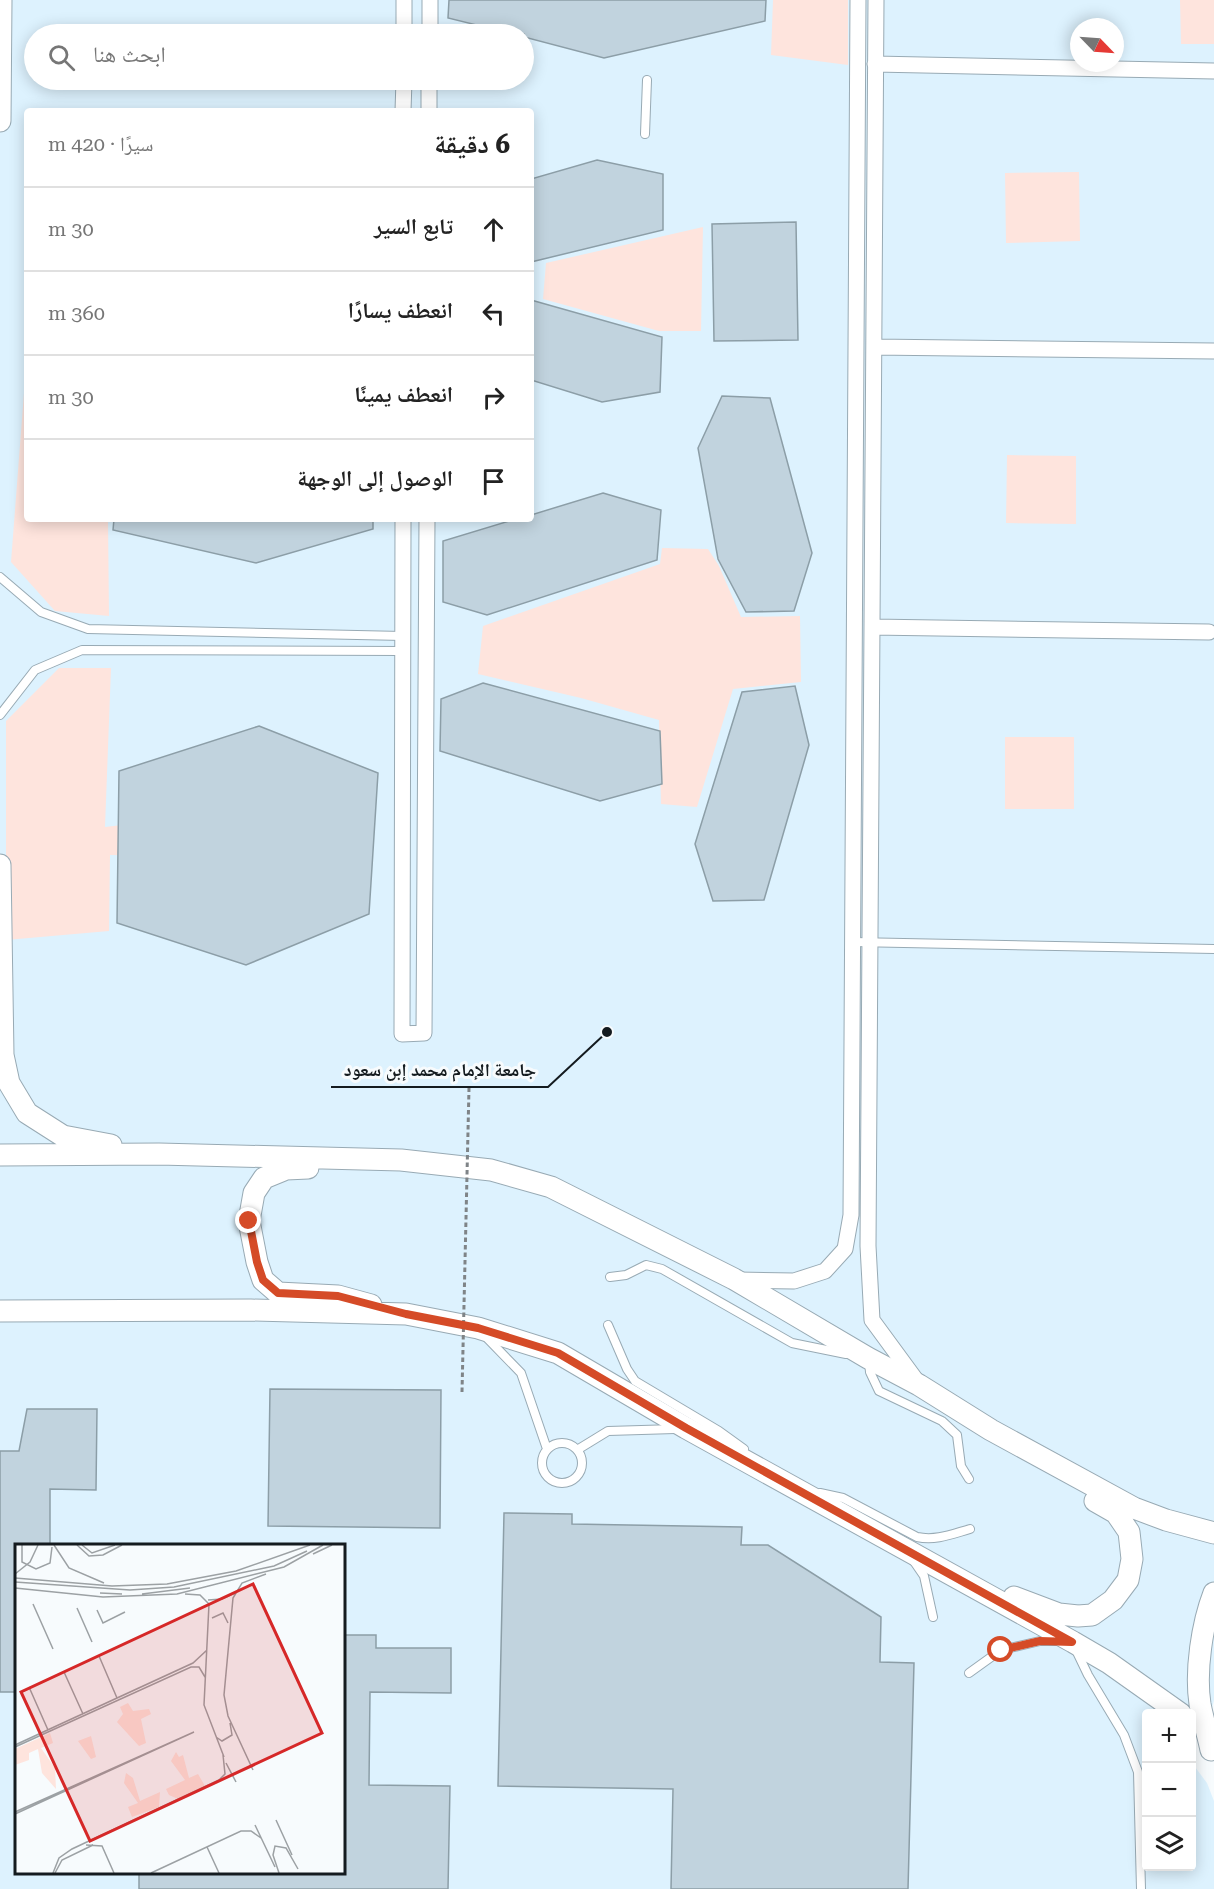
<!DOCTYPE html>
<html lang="ar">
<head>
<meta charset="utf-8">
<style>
  body { margin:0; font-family:"Roboto Serif","Noto Naskh Arabic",serif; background:#f2f2f2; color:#222; direction:rtl }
  .controls { position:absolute; right:18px; bottom:18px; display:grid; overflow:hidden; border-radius:6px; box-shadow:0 3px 15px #0003 }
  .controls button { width:54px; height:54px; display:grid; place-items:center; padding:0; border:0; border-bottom:2px solid #e0e0e0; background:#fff; color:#222; font:30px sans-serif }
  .compass { position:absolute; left:1070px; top:18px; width:54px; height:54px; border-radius:50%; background:#fff; box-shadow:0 3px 15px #0003; rotate:115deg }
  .stop { position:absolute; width:18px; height:18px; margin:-14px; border:4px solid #d54b27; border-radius:50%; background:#fff }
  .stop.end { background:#d54b27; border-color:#fff; box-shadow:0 2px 6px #0008 }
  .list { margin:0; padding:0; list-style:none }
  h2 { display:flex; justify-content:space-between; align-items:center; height:78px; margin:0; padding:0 24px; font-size:26px }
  h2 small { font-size:20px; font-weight:400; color:#767676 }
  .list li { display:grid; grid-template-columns:39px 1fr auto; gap:18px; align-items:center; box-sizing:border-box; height:84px; padding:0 24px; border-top:2px solid #e0e0e0 }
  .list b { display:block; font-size:22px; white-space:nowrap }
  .list em { font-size:20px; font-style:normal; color:#767676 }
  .icon { flex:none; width:33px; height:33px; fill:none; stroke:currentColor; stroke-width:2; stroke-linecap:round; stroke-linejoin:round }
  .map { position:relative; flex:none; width:1214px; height:1889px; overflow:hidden; direction:ltr }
  .search { position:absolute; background:#fff; box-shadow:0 3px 15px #0003; left:24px; top:24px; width:510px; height:66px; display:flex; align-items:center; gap:15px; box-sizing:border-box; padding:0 21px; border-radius:33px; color:#767676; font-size:22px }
  .panel { position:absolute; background:#fff; box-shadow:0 3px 15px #0003; left:24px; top:108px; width:510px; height:414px; border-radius:6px; direction:rtl }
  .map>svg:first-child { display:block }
  .built { fill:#ddf2fe; fill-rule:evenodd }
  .green { fill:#fee4dd }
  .building { fill:#c1d3de; stroke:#8c9ea7; stroke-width:1.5 }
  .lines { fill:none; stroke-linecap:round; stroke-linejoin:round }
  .lane-casing { stroke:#98aab4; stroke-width:10 }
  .street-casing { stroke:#98aab4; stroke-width:17 }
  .secondary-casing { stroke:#98aab4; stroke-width:23 }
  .lane { stroke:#fff; stroke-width:8 }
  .street { stroke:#fff; stroke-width:15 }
  .secondary { stroke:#fff; stroke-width:21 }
  .path-bridge { stroke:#7f8487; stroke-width:3; stroke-dasharray:4.5 3; stroke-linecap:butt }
  .route { stroke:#d54b27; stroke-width:8 }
  .inset-road { fill:none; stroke:#9ca1a4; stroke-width:1.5 }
  .view { fill:#d62828; fill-opacity:0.15; stroke:#d62828; stroke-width:3 }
  .inset-edge { fill:none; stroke:#141b1f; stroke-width:3 }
  .leader { fill:none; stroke:#141b1f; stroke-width:2 }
  .callout-dot { fill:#141b1f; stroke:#f7fbfd; stroke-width:2 }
  .callout-label { font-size:18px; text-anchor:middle; font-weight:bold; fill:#141b1f; stroke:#f7fbfd; stroke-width:6; stroke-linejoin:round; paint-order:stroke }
</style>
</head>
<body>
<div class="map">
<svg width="1214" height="1889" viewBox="0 0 1214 1889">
  <rect width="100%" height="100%" fill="#f7fbfd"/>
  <path class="built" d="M0,0H1214V1700L1212,1708L1192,1726V1714H1146V1866H1192V1763L1207,1783L1214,1801V1889H0ZM1079,27H1115V63H1079ZM34,34H524V80H34ZM27,111H531V519H27ZM16,1546H344V1872H16Z"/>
  <path class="green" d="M773,0H848V65L771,55Z
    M1180,0H1214V44H1181Z
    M1079,172L1080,241L1006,243L1005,173Z
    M703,227L701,331H659L543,299L546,263Z
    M27,354V519H108L109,616L55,611L11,562Z
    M1007,455L1076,456V524L1006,523Z
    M662,548L708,549L719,566L741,617L800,616L801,682L733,689L697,807L661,804L659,720L581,698L478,674L483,626L660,564Z
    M59,668H111L105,827L233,812L191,857L110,855L109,931L6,940V721Z
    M1005,737H1074V809H1005Z"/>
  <path class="building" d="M449,0H766L765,21L604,58L524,37V34H513L448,18Z
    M597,160L663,174V230L531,262V179Z
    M796,222L798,340L714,341L712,224Z
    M531,300L662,337L660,392L602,402L531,380Z
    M722,396L770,398L812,553L794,611L746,612L718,559L698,448Z
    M603,493L661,510L657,560L487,615L443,602V541L516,519H531V515Z
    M114,519H373V529L256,563L113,530Z
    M483,683L660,731L662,784L600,801L440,751L441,699Z
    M795,686L809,745L764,900L713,901L695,844L742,692Z
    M259,726L378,773L369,914L246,965L117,923L119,771Z
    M270,1389L441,1390L440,1528L268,1526Z
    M27,1409H97L96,1490L50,1489V1546H16V1692H0V1451H19Z
    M504,1513L572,1514V1524L742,1527L741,1545H768L881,1617L880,1662L914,1663L908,1889H671L673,1789L498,1786Z
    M344,1635H376V1648H451V1693L370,1692L369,1785L450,1786L448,1889H139V1872H344Z"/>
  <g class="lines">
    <defs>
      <path id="lane" d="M645,134L647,80
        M0,577L41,612L88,629L403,636
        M0,715L35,670L82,650L403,651
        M853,942L1214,949
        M610,1277L626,1275L646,1265L662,1269L792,1343L846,1354
        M608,1325L627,1369L635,1381L719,1431L744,1449
        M487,1338L521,1373L547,1449
        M869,1362L870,1372L879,1391L942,1421L957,1435L961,1466L969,1479
        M542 1463a20 20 0 1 1 40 0a20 20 0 1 1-40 0Z
        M577,1450L608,1431L675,1429
        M820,1493L843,1498L917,1537C936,1541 952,1534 970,1529
        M913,1560L924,1576L933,1617
        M1076,1650L1088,1675L1124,1735L1138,1772L1141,1889
        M969,1673L1001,1650L1040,1641H1058"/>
      <path id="street" d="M876,0L868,1246L872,1320L916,1380
        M404,34V0
        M430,34V0
        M875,64L1214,71
        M403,111L404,80
        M429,111V80
        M874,347L1214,351
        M403,519L402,1034L424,1033L427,519
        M872,627L1209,632
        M738,1280L794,1281L825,1271L845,1249L851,1215L858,0"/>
      <path id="secondary" d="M0,121L1,0
        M0,865L3,1055L9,1083L27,1113L63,1136L111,1145
        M0,1155L159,1154L401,1160L491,1170L551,1187L734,1279L868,1358L919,1385L991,1430L1134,1508L1166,1520L1214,1533
        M308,1168L286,1169L264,1178L254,1193L249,1221L257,1262L263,1280L278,1293L338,1296L371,1305
        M0,1311L251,1310L406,1314L478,1328L558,1353L686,1428L1073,1642L1109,1663L1181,1714
        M1014,1597L1059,1614L1078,1616L1092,1615L1113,1600L1128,1580L1132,1559L1129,1532L1116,1513L1095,1501
        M1211,1750C1208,1735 1203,1720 1200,1704C1195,1671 1202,1624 1214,1593"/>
    </defs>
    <use href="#lane" class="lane-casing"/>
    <use href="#street" class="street-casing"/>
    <use href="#secondary" class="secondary-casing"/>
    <use href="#lane" class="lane"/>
    <use href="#street" class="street"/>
    <use href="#secondary" class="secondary"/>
    <path class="path-bridge" d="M462,1392L469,1088"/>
  </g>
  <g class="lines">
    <path class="route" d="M249,1221L257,1262L263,1280L278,1293L338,1296L406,1314L478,1328L558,1353L686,1428L1072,1642L1040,1641L1001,1650"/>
  </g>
  <g transform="translate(15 1544)">
    <rect width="330" height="330" fill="#f7fbfd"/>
    <path d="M113,159L118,167L134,165L136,170L126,175L131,199L124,202L102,178L108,170L105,163ZM35,189L38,199L26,204L40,224L41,245L27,229L23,205L14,209V216L0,221V205ZM76,192L81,213L76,215L63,197ZM161,208L164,213L168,211L174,234L183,230L190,242L163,255L154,251L151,245L170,236L156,217ZM111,229L118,234L125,257L145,248L144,263L117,273L113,263L123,259L109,239Z" fill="#fee4dd"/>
    <path class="inset-road" d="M7,1V18L21,25L35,19L37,3M39,1L54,24L89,39M62,1L74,12L88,11L107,1M67,1L77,9L100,1M298,10L317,1M0,30L15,18L23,1M0,34L97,42L152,40L221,27L295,1M0,38L115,46L159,43L259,22L292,7M0,44L88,53L162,50L269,23L308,1M85,49L107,50M127,50L175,44M170,50L185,51L194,60L189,161L209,213M193,56L207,55L220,49M18,60L38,105M62,64L77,98M82,66L88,79L110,68M197,74L208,69L213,79M84,112L102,154M49,128L68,170M14,143L33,186M201,193L207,197L217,191L215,179M0,201L178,119L192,106M0,203L176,123H184L190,133M211,219L221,238M238,226L213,172L209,151L218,54L227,39L251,30M0,268L179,188L0,270M261,276L277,311M240,281L260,323M71,301L87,302L99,329M192,303L204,329M38,329L44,314L57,305L204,236L210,230L208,211M40,329L47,316L78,301M136,329L226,287H236L246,294M264,329L258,311L260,302L271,304L283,325"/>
    <path class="view" d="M238,40L307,189L75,297L6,148Z"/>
    <rect width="330" height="330" class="inset-edge"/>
  </g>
  <path class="leader" d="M607 1032L548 1087H331"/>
  <circle class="callout-dot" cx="607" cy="1032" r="6"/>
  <g class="callout-label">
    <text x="440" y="1076">جامعة الإمام محمد إبن سعود</text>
  </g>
</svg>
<div class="controls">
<button>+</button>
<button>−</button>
<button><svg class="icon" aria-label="layers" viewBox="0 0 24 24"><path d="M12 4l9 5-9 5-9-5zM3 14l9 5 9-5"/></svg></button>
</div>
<svg class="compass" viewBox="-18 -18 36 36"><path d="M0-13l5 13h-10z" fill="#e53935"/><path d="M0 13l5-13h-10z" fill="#767676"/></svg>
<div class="stop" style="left:1001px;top:1650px"></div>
<div class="stop end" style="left:249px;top:1221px"></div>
<div class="search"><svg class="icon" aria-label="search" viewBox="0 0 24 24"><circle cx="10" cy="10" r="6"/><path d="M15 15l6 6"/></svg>ابحث هنا</div>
<section class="panel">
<h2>6 دقيقة<small>سيرًا · 420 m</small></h2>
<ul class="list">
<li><svg class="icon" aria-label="ahead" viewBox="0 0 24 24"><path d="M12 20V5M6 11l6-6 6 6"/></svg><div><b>تابع السير</b></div><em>30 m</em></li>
<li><svg class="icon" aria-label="left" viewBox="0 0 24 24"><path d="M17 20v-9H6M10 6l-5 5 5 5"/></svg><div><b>انعطف يسارًا</b></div><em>360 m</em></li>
<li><svg class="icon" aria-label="right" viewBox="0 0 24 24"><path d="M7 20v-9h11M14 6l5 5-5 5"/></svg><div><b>انعطف يمينًا</b></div><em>30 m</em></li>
<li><svg class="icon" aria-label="arrive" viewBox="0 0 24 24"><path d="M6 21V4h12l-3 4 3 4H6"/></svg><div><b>الوصول إلى الوجهة</b></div></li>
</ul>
</section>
</div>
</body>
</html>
